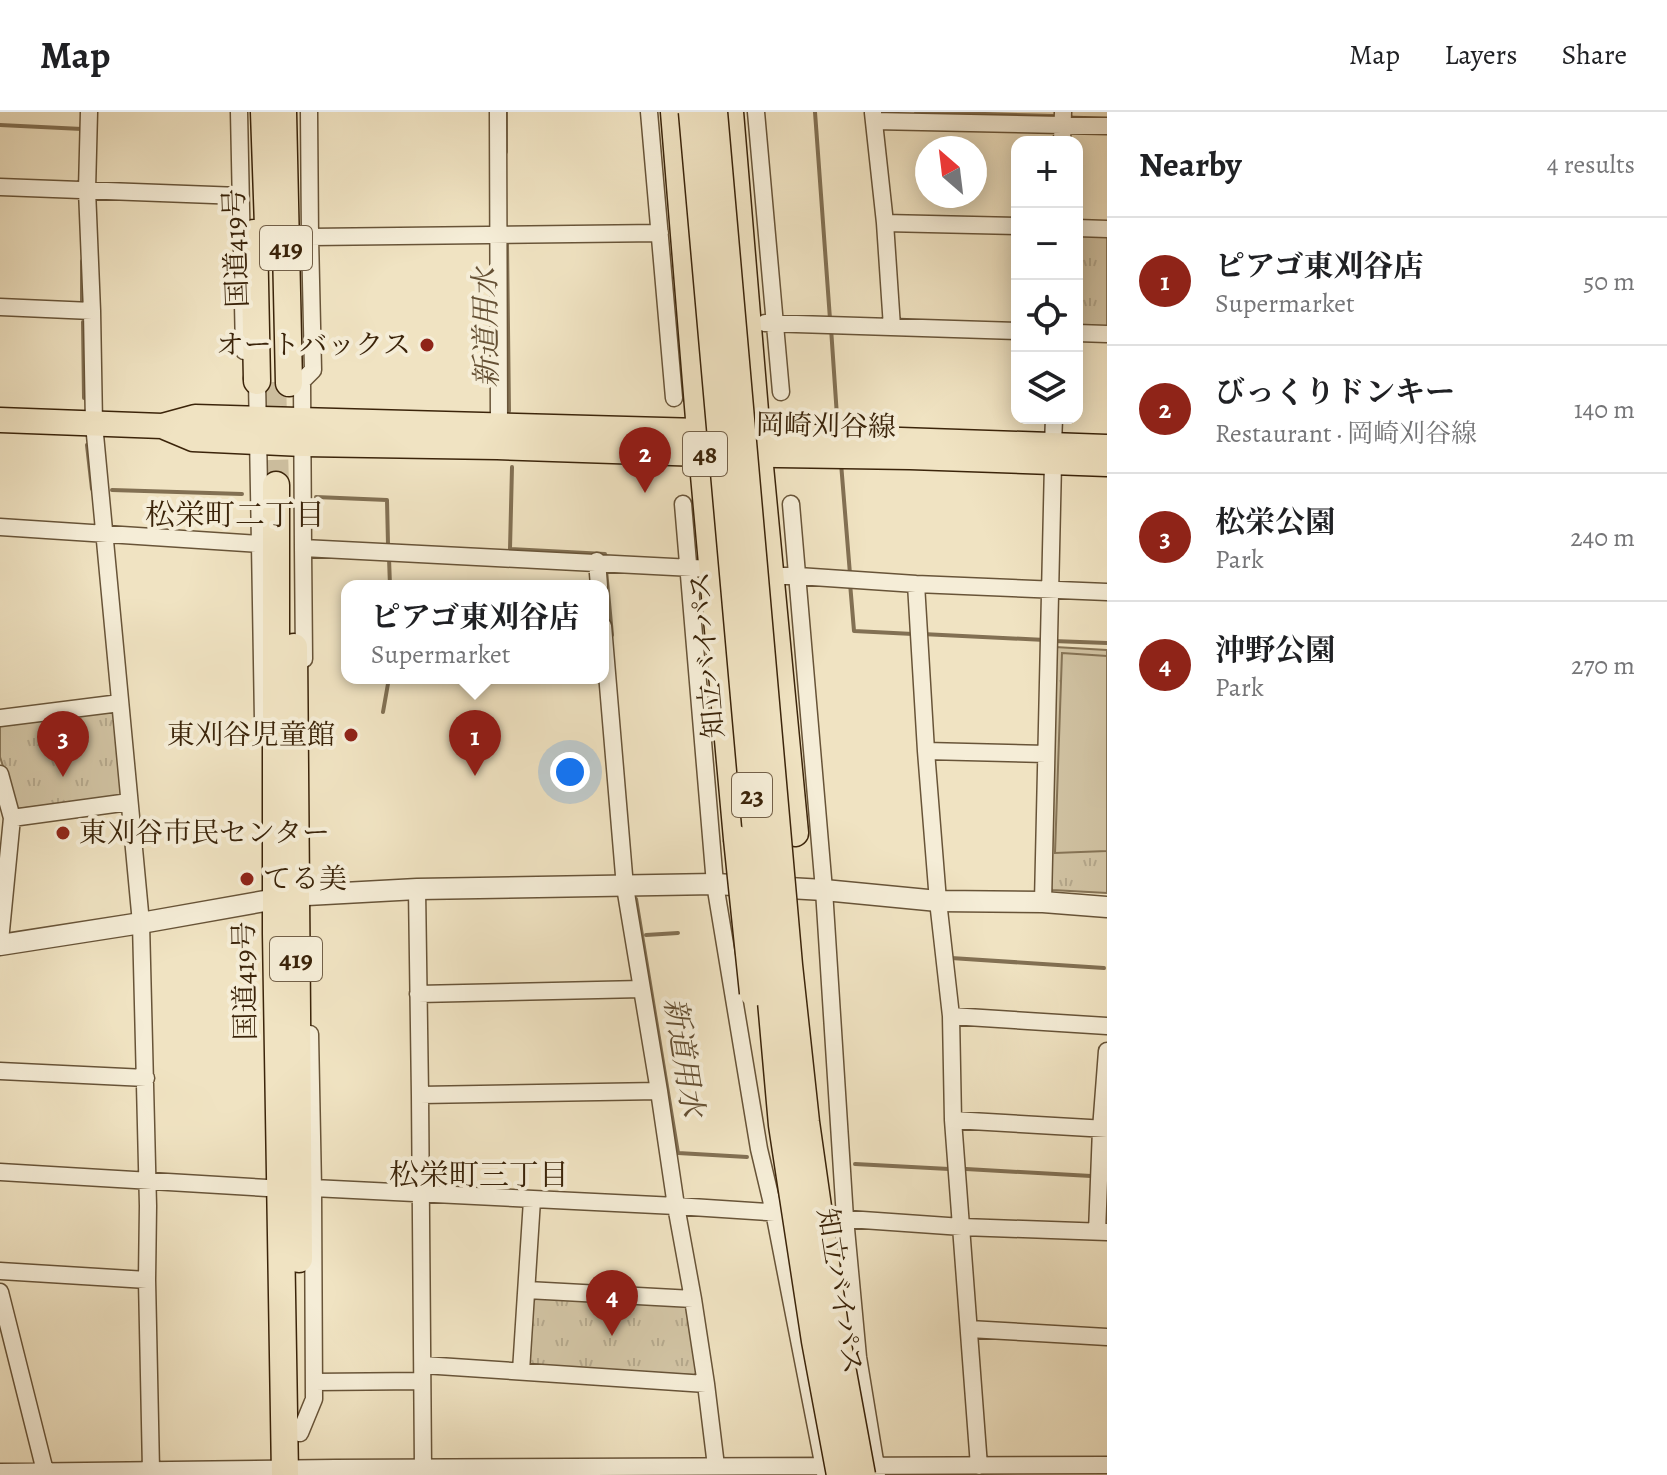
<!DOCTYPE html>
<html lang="en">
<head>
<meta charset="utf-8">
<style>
  body { margin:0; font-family:Alegreya,"Noto Serif JP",serif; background:#f6f6f6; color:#202124 }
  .controls { position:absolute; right:24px; top:24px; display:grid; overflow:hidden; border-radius:16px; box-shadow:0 4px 20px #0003 }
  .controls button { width:72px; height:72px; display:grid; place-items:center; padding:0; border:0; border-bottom:2px solid #e0e0e0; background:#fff; color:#202124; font:40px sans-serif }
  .compass { position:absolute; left:915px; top:24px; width:72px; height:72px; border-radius:50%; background:#fff; box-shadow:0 4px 20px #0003; rotate:332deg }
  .you { position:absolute; left:570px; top:660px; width:28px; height:28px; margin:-20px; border:6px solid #fff; border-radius:50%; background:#1a73e8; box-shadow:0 0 0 12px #1a73e833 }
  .badge { display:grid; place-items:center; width:52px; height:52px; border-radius:50%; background:#8f2418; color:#fff; font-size:26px; font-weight:700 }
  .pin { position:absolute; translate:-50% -66px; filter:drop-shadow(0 2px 4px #0008) }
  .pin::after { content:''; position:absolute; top:42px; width:28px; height:24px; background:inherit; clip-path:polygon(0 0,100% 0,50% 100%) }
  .popup { position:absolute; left:341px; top:468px; width:268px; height:104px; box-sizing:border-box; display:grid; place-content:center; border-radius:16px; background:#fff; filter:drop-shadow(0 2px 6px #0005); font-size:26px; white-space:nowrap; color:#757577 }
  .popup b { font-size:30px; color:#202124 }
  .popup::after { content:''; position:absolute; left:50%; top:100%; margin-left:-16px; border:16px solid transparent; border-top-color:#fff }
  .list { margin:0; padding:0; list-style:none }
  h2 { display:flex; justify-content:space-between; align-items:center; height:104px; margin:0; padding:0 32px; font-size:34px }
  h2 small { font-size:26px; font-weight:400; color:#757577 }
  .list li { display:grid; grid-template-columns:52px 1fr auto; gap:24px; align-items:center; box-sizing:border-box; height:128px; padding:0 32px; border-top:2px solid #e0e0e0 }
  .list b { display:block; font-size:30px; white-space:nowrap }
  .list p { margin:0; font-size:26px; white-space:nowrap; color:#757577 }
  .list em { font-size:26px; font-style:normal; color:#757577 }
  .icon { flex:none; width:44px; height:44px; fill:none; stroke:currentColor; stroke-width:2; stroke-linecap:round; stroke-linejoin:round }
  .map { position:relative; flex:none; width:1107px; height:1363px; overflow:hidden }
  header { display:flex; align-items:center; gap:48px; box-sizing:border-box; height:112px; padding:0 40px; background:#fff; border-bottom:2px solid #e0e0e0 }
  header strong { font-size:38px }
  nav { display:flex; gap:44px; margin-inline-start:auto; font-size:28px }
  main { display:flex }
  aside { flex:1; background:#fff }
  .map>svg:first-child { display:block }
  .grass { fill:url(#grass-tufts); stroke:#867456; stroke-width:2 }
  .pitch { fill:#d1c3a3; stroke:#867456; stroke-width:2 }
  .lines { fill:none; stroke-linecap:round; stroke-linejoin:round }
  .stream { stroke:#827053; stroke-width:4 }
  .trunk-tunnel { stroke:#ccbd9d; stroke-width:26; stroke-dasharray:26 13; stroke-linecap:butt }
  .minor-casing { stroke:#685438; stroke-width:19 }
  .tertiary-casing { stroke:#685438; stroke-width:23 }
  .primary-casing { stroke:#3b240a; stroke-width:27 }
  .trunk-casing { stroke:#3b240a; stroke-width:29 }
  .minor { stroke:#f5edd7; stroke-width:16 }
  .tertiary { stroke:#f5edd7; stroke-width:20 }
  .primary { stroke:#f0e3c2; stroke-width:24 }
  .trunk { stroke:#f0e3c2; stroke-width:26 }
  .trunk-bridge-casing { stroke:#3b240a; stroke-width:29; stroke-linecap:butt }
  .trunk-bridge { stroke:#f0e3c2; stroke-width:26 }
  .poi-dot { fill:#8f2418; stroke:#f5edd7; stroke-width:3 }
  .labels { text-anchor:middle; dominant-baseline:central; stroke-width:8; stroke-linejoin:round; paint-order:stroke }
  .shield { fill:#f5edd7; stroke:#736048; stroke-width:2 }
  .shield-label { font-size:26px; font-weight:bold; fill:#3b240a }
  .street-label { font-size:28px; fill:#3b240a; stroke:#f5edd7 }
  .poi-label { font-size:28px; fill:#3b240a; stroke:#f5edd7; text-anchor:end }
  .water-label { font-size:30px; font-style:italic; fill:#655034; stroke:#f5edd7 }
  .neighbourhood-label { font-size:30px; fill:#3b240a; stroke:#f5edd7 }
</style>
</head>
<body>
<header>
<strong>Map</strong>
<nav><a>Map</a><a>Layers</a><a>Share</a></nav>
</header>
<main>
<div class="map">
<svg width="1107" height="1363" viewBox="0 0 1107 1363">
  <defs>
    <pattern id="grass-tufts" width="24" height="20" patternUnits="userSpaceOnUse" patternTransform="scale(2)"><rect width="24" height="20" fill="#d1c3a3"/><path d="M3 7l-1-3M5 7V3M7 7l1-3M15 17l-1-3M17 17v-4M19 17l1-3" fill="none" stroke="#b4a78b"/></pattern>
  </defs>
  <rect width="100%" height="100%" fill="#f0e3c2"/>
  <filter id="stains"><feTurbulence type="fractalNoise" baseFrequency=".0025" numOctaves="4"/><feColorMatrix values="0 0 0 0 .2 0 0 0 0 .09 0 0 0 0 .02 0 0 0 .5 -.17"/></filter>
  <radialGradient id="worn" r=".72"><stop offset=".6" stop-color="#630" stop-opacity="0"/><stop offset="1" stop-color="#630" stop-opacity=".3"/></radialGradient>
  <path class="grass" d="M1077,123L1107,124V215L1077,214Z
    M1055,535L1107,538V781L1052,778L1048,770Z
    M114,597L121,684L17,697L0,645V612Z
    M538,1185L684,1193L689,1199L699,1259L694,1263L532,1254L528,1249L533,1189Z"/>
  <path class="pitch" d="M1062,541L1107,544V739L1055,741Z"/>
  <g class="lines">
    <path class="stream" d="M815,0L830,207
      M916,0L1053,4
      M0,13L82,17
      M506,40V0
      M507,132L509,299
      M82,149V191
      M83,210L84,286
      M831,216L838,319
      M87,333L92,377
      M841,351L850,462
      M512,355L510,437L605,442
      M112,378L242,382
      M316,385L387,388L388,432
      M389,446L390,474
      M606,458L612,523
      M850,471L854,519L913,522
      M922,522L1045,528
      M1053,529L1107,531
      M383,600L389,566
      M636,787L678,1041L747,1045
      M646,823L678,821
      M951,846L1104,856
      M855,1052L949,1057
      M966,1057L1091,1064"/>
    <path class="trunk-tunnel" d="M273,270L276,373"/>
    <defs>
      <path id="minor" d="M89,0L87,78L92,199
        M239,0L244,239
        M309,0L310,125
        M498,0L499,314
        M649,0L674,286
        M756,0L781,280
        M873,1L885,111L892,215
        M874,9L1107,14
        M1062,30L1063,0
        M0,75L240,84
        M885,111L1017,114
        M1077,116L1107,117
        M660,121L310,125L313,258L302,269L303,436L712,457
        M0,195L92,199L94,312L141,811L148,1094L147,1168L151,1358
        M765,211L1017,219
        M1077,221L1107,222
        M1053,333L1054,306
        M683,392L715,772L759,1037L774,1100L825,1361
        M791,392L824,778L845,1106L858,1245L877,1361
        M0,415L260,432L257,269L252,266
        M260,432L263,609
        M303,436L304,547
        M597,449L599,474
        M772,464H798L916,472L1107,480
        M916,472L926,639L938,789L951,904L953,1008L979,1354
        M603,514L625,775L659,979L676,1094L693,1187L706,1272L716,1354
        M0,606L120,591
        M926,639L1046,642
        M0,662L12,706L0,829
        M12,706L129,690
        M417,777L420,983L423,1356
        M1043,790L1053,351
        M418,882L642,877
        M951,904L1107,914
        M0,959L146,966
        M420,983L659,979
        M953,1008L1107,1017
        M0,1060L267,1076
        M313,1076L676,1094L783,1101
        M834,1106L962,1115L1107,1120
        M1097,1120L1101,1017L1107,939
        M0,1159L147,1168
        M527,1178L693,1187
        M0,1180L46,1363
        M969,1217L1107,1225
        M423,1253L706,1272
        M521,1259L532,1088
        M314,1270L422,1269
        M300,1321L314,1287L313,1076L310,922
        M0,1360L335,1356L1107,1353"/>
      <path id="tertiary" d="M0,833L141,811L276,787L307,783L417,777L715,772L824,778L938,789L1043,790L1107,795"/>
      <path id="primary" d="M0,308L162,314L195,305L700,319L757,323L1107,335
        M162,314L193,327L303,332L497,335L702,342L910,345L1107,352"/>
      <path id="trunk" d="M264,0L269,143
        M283,0L289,271
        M674,0L700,319L737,727
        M730,0L757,323L795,721
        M254,121L257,269
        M276,373V822L285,1363
        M294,535L299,1147"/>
    </defs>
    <use href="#minor" class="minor-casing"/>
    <use href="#tertiary" class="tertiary-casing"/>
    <use href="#primary" class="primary-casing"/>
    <use href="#trunk" class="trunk-casing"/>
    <use href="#minor" class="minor"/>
    <use href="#tertiary" class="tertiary"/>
    <use href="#primary" class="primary"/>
    <use href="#trunk" class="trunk"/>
    <defs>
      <path id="trunk-bridge" d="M692,0L782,1013L815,1229L840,1363
        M714,0L789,853L806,1010L836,1222L862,1363
        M737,727L753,881"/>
    </defs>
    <use href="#trunk-bridge" class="trunk-bridge-casing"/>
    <use href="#trunk-bridge" class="trunk-bridge"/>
  </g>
  <g class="poi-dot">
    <circle cx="427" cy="233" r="8"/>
    <circle cx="351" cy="623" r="8"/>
    <circle cx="63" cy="721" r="8"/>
    <circle cx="247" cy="767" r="8"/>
  </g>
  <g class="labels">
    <g class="shield">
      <rect x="260" y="114" width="52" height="44" rx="6"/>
      <rect x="683" y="320" width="44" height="44" rx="6"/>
      <rect x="732" y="661" width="40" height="44" rx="6"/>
      <rect x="270" y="825" width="52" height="44" rx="6"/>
    </g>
    <g class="shield-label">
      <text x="286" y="136">419</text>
      <text x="705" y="342">48</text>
      <text x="752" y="683">23</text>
      <text x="296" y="847">419</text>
    </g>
    <g class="street-label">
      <text transform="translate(236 136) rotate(-92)">国道419号</text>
      <text transform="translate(826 314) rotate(1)">岡崎刈谷線</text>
      <text transform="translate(707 543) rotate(-95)">知立バイパス</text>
      <text transform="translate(245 869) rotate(-91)">国道419号</text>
      <text transform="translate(840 1179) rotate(81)">知立バイパス</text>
    </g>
    <g class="poi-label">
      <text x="411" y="233">オートバックス</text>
      <text x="335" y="623">東刈谷児童館</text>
      <text x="79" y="721" text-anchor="start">東刈谷市民センター</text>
      <text x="263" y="767" text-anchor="start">てる美</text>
    </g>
    <g class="water-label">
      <text transform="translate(486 216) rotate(-91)">新道用水</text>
      <text transform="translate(684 945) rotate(81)">新道用水</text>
    </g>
    <g class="neighbourhood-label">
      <text x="235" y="403">松栄町二丁目</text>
      <text x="479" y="1063">松栄町三丁目</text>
    </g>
  </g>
  <rect width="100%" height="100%" filter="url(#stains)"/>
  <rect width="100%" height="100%" fill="url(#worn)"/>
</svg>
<div class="controls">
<button>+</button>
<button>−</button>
<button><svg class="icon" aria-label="locate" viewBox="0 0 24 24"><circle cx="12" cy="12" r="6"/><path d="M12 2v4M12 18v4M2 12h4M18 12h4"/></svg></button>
<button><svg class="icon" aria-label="layers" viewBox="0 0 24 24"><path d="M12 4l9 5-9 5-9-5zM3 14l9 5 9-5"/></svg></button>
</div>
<svg class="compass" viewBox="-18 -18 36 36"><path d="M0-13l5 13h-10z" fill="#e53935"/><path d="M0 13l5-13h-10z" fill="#757577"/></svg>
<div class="you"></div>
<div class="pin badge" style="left:475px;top:664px">1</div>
<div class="popup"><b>ピアゴ東刈谷店</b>Supermarket</div>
<div class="pin badge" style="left:645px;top:381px">2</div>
<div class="pin badge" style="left:63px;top:665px">3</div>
<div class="pin badge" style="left:612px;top:1224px">4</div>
</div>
<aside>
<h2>Nearby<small>4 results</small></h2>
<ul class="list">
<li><span class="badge">1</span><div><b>ピアゴ東刈谷店</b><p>Supermarket</p></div><em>50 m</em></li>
<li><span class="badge">2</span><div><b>びっくりドンキー</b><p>Restaurant · 岡崎刈谷線</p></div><em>140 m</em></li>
<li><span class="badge">3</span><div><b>松栄公園</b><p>Park</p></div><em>240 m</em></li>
<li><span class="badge">4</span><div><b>沖野公園</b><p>Park</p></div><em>270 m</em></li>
</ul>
</aside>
</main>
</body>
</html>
